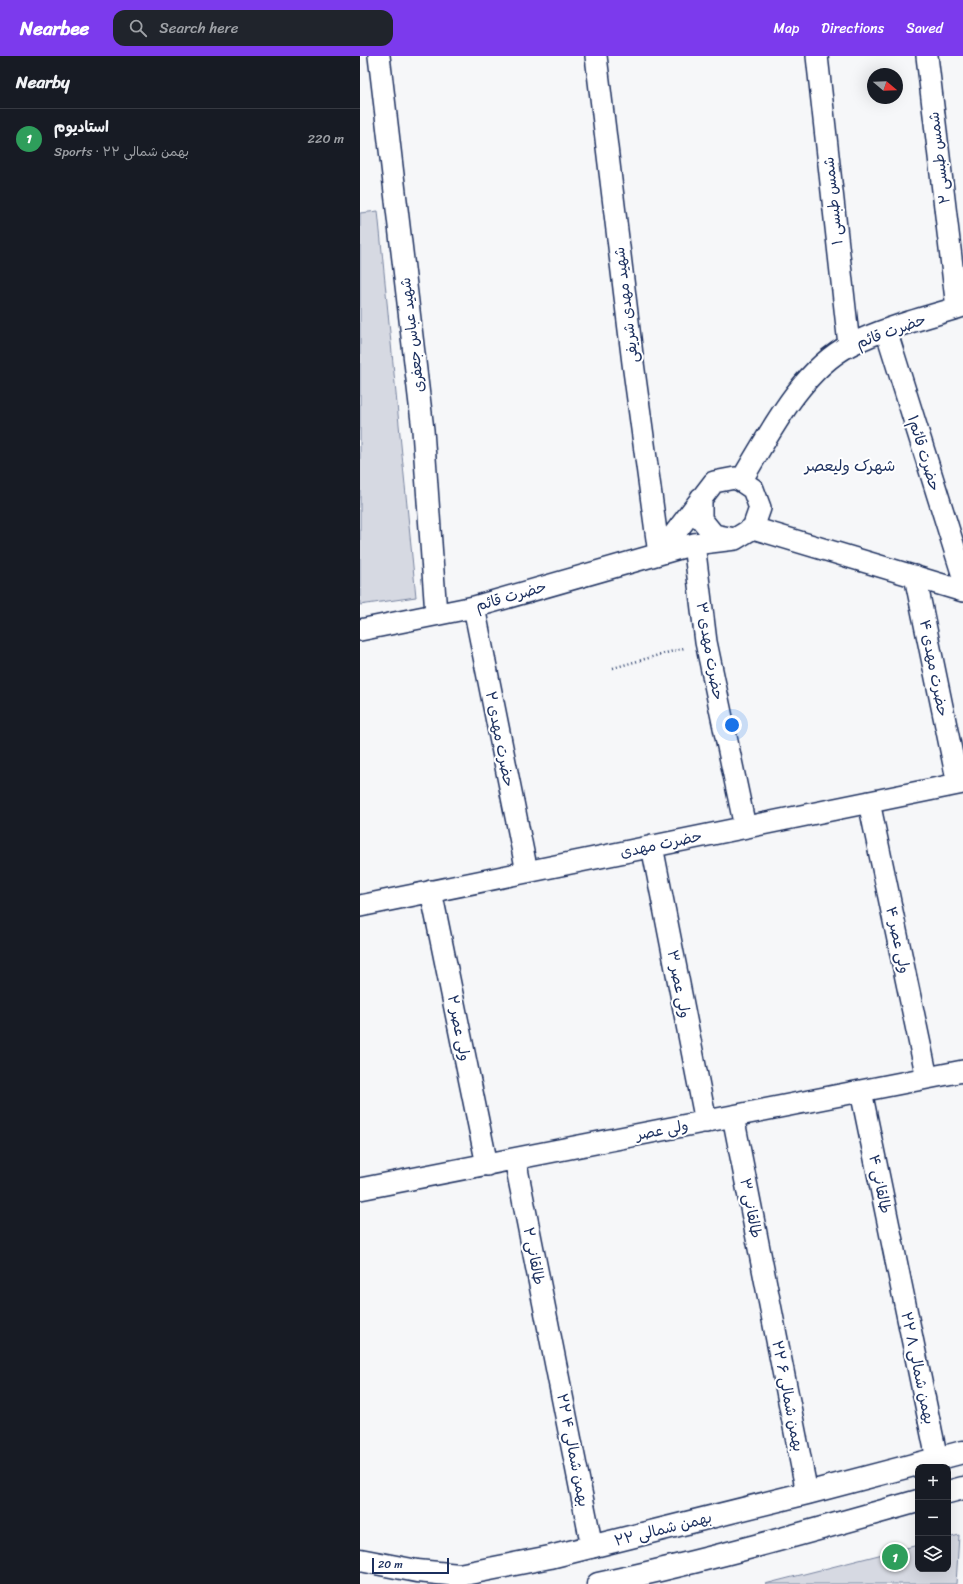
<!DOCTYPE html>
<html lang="en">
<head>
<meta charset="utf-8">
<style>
  body { margin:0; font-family:Sriracha,"Playpen Sans Arabic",sans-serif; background:#20242c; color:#f1f3f6 }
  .controls { position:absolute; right:12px; bottom:12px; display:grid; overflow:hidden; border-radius:8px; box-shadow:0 4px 16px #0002 }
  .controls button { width:36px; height:36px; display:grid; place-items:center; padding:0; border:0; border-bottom:1px solid #363941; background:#171b24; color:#f1f3f6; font:20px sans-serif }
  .compass { position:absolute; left:507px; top:12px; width:36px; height:36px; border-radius:50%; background:#171b24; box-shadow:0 4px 16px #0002; rotate:109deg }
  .scale { position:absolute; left:12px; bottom:10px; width:77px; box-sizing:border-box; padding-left:4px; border:2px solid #1b2f5e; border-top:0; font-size:11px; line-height:14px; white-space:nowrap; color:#1b2f5e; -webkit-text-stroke:3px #fff; paint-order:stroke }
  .you { position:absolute; left:372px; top:669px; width:14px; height:14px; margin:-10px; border:3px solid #fff; border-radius:50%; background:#1a73e8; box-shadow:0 0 0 6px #1a73e833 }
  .badge { display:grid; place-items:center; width:26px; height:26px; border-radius:50%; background:#7c3aed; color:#fff; font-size:13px; font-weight:700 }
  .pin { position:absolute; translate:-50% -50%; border:2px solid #fff; box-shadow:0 1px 4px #0006 }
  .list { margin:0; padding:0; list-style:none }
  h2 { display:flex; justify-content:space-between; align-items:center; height:52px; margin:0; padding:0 16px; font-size:17px }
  h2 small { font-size:13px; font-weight:400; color:#9ea1a6 }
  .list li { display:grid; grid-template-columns:26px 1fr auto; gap:12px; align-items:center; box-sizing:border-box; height:60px; padding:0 16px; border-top:1px solid #363941 }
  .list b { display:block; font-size:15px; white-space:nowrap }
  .list p { margin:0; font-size:13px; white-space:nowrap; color:#9ea1a6 }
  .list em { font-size:13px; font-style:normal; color:#9ea1a6 }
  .icon { flex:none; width:22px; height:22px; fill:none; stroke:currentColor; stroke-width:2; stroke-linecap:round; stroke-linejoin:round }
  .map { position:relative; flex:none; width:603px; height:1528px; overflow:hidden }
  header { display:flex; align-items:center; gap:24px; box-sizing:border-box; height:56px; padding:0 20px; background:#7c3aed; color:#fff }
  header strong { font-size:19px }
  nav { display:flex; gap:22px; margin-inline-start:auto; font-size:14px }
  .search { width:280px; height:36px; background:#20242c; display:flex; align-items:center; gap:10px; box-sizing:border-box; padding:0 14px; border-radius:12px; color:#9ea1a6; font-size:15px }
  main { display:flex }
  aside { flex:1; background:#171b24 }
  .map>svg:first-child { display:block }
  .green { fill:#d6d9e2; stroke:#7884a0 }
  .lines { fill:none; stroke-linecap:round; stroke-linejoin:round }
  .minor-casing { stroke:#1b2f5e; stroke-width:24 }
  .tertiary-casing { stroke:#1b2f5e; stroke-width:25 }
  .path { stroke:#1b2f5e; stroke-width:2.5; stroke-dasharray:1 3; stroke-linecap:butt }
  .minor { stroke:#fff; stroke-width:21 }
  .tertiary { stroke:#fff; stroke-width:22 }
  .labels { text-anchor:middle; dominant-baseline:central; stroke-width:4; stroke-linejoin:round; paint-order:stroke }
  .street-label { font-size:15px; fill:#1b2f5e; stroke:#fff }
  .neighbourhood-label { font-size:16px; fill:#1b2f5e; stroke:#fff }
</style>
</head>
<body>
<header>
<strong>Nearbee</strong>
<div class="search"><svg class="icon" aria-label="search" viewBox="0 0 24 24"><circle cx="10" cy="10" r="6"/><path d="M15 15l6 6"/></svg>Search here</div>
<nav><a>Map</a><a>Directions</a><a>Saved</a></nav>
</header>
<main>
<aside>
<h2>Nearby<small></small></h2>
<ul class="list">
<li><span class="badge" style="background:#2e9e5b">1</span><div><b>استادیوم</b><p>Sports · ۲۲ بهمن شمالی</p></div><em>220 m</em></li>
</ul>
</aside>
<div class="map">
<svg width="603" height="1528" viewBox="0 0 603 1528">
  <rect width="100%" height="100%" fill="#f6f7f9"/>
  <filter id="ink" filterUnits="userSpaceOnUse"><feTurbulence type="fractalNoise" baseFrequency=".025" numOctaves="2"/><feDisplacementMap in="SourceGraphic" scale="8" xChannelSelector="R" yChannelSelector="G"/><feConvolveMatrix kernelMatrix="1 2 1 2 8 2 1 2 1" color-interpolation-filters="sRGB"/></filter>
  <g filter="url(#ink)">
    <path class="green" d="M18,155L56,541L0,549V157Z
      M599,1479L596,1528H405L558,1489V1513H588V1482Z"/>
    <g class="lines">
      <defs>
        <path id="minor" d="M19,0L63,374L76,558
          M236,0L273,307L299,498
          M457,0L489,289
          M567,0L597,252
          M526,274L603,520
          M381,425C409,379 440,315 490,289C526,271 565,262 603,250
          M393,472L603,535
          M334,488L346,586L385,771
          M299,498L354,426L375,422L381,425L393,433L400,452L393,472L375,483L354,479L341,463V442
          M555,520L598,728
          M114,551L167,816
          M0,574L114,551L334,488L375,483
          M509,746L567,1022
          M292,790L346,1066
          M71,835L127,1109
          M0,850L603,727
          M501,1035L577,1403
          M373,1060L447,1437
          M155,1103L232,1491
          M0,1133L603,1015"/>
        <path id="tertiary" d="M588,1436L603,1432
          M0,1504L57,1515L99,1519L190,1501L447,1437L603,1396
          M238,1528C346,1505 452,1475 558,1445"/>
      </defs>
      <use href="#minor" class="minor-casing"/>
      <use href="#tertiary" class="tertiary-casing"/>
      <path class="path" d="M253,612L324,592"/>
      <use href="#minor" class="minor"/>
      <use href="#tertiary" class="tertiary"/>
    </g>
  </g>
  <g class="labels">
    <g class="street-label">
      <text transform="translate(579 102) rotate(-97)">شمس طبسی ۲</text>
      <text transform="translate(473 145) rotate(-96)">شمس طبسی ۱</text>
      <text transform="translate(266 249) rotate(-97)">شهید مهدی شریفی</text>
      <text transform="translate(531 275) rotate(-20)">حضرت قائم</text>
      <text transform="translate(52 279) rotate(-97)">شهید عباس جعفری</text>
      <text transform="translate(564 397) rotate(73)">حضرت قائم۱</text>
      <text transform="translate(151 540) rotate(-16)">حضرت قائم</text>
      <text transform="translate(350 595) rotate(80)">حضرت مهدی ۳</text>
      <text transform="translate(574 612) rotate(79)">حضرت مهدی ۴</text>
      <text transform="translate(140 683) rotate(79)">حضرت مهدی ۲</text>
      <text transform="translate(301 788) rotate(-12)">حضرت مهدی</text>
      <text transform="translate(538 884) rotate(78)">ولی عصر ۴</text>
      <text transform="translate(319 928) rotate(79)">ولی عصر ۳</text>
      <text transform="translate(99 972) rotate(79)">ولی عصر ۲</text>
      <text transform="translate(302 1074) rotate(-11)">ولی عصر</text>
      <text transform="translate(520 1128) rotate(78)">طالقانی ۴</text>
      <text transform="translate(391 1152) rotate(79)">طالقانی ۳</text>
      <text transform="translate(174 1200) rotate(79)">طالقانی ۲</text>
      <text transform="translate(558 1312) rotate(78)">۲۲ بهمن شمالی ۸</text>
      <text transform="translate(428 1340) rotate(79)">۲۲ بهمن شمالی ۶</text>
      <text transform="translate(213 1394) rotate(79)">۲۲ بهمن شمالی ۴</text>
      <text transform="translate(303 1473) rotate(-14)">۲۲ بهمن شمالی</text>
    </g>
    <g class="neighbourhood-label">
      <text x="490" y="409">شهرک ولیعصر</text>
    </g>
  </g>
</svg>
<div class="controls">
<button>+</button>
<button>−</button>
<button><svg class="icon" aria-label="layers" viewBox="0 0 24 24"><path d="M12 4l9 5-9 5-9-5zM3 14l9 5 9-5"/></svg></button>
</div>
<svg class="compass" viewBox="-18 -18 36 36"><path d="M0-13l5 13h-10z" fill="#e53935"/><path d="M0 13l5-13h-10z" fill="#9ea1a6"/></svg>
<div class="scale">20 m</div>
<div class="you"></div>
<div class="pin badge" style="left:535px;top:1501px;background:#2e9e5b">1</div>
</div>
</main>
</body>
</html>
